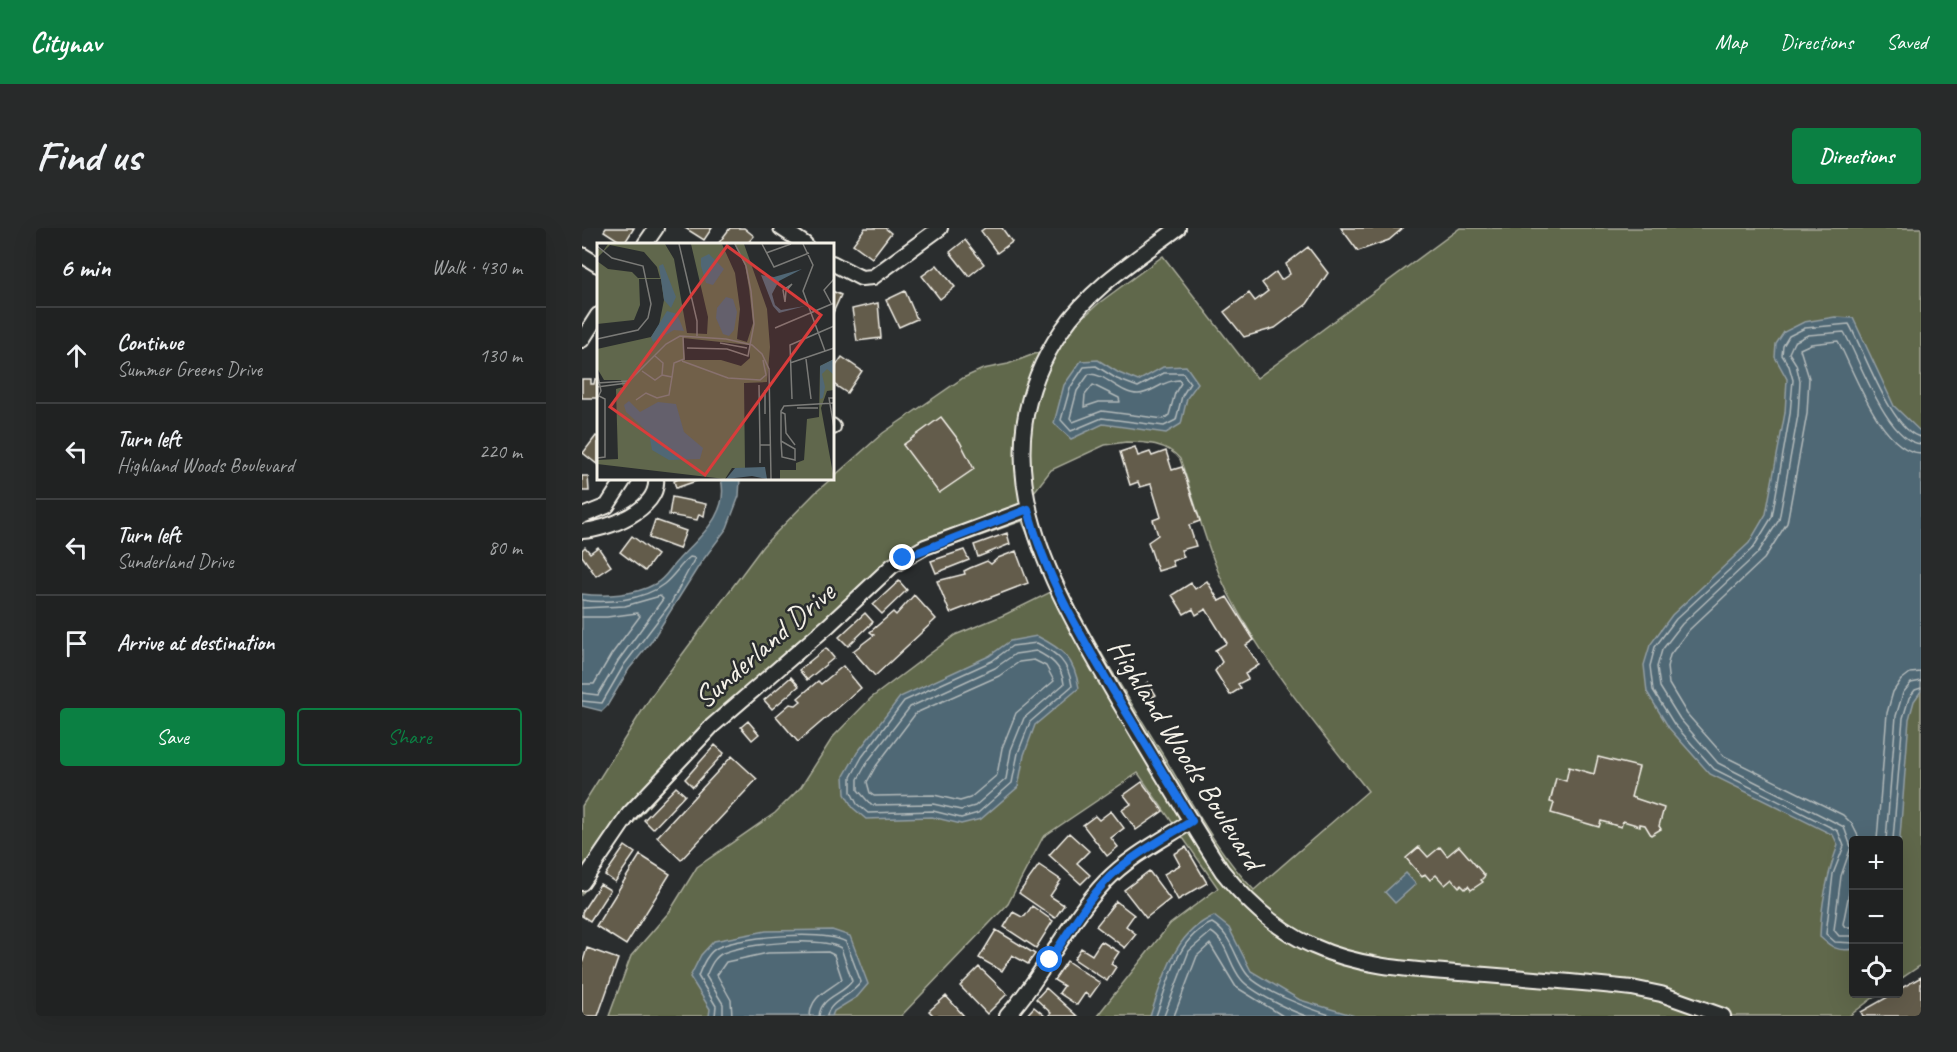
<!DOCTYPE html>
<html lang="en">
<head>
<meta charset="utf-8">
<style>
  body { margin:0; font-family:Caveat,sans-serif; background:#282a2a; color:#f1f3f6 }
  .controls { position:absolute; right:18px; bottom:18px; display:grid; overflow:hidden; border-radius:6px; box-shadow:0 6px 24px #0002 }
  .controls button { width:54px; height:54px; display:grid; place-items:center; padding:0; border:0; border-bottom:2px solid #3d3f40; background:#202222; color:#f1f3f6; font:30px sans-serif }
  .stop { position:absolute; width:18px; height:18px; margin:-14px; border:4px solid #1a73e8; border-radius:50%; background:#fff }
  .stop.end { background:#1a73e8; border-color:#fff; box-shadow:0 2px 6px #0008 }
  .list { margin:0; padding:0; list-style:none }
  h2 { display:flex; justify-content:space-between; align-items:center; height:78px; margin:0; padding:0 24px; font-size:26px }
  h2 small { font-size:20px; font-weight:400; color:#a2a4a5 }
  .list li { display:grid; grid-template-columns:39px 1fr auto; gap:18px; align-items:center; box-sizing:border-box; height:96px; padding:0 24px; border-top:2px solid #3d3f40 }
  .list b { display:block; font-size:22px; white-space:nowrap }
  .list p { margin:0; font-size:20px; white-space:nowrap; color:#a2a4a5 }
  .list em { font-size:20px; font-style:normal; color:#a2a4a5 }
  .actions { display:flex; gap:12px; padding:18px 24px }
  .actions a { flex:1; padding:14px 0; border:2px solid #0b8043; border-radius:6px; text-align:center; font-size:21px; color:#0b8043 }
  .actions .main { background:#0b8043; color:#fff }
  .icon { flex:none; width:33px; height:33px; fill:none; stroke:currentColor; stroke-width:2; stroke-linecap:round; stroke-linejoin:round }
  .map { position:relative; flex:none; width:1339px; height:788px; overflow:hidden; border-radius:6px }
  header { display:flex; align-items:center; gap:36px; box-sizing:border-box; height:84px; padding:0 30px; background:#0b8043; color:#fff }
  header strong { font-size:28px }
  nav { display:flex; gap:33px; margin-inline-start:auto; font-size:21px }
  .intro { display:flex; align-items:center; justify-content:space-between; box-sizing:border-box; height:144px; padding:0 36px }
  h1 { margin:0; font-size:42px }
  .button { padding:15px 27px; border-radius:6px; background:#0b8043; color:#fff; font-size:21px; font-weight:700 }
  main { display:flex; gap:36px; padding:0 36px }
  aside { flex:1; background:#202222; border-radius:6px; box-shadow:0 6px 24px #0002 }
  .map>svg:first-child { display:block }
  .green { fill:#60674c; stroke:#aaac9a; stroke-width:1.5; fill-rule:evenodd }
  .water { fill:#506775; stroke:#929ea3; stroke-width:1.5 }
  .lines { fill:none; stroke-linecap:round; stroke-linejoin:round }
  .shore { stroke:#b2baba; stroke-width:1.5 }
  .building { fill:#635b4c; stroke:#f4f1e8; stroke-width:1.5 }
  .minor-casing { stroke:#f4f1e8; stroke-width:18 }
  .minor { stroke:#2a2d2e; stroke-width:14 }
  .route { stroke:#1a73e8; stroke-width:8 }
  .labels { text-anchor:middle; dominant-baseline:central; stroke-width:5; stroke-linejoin:round; paint-order:stroke }
  .street-label { font-size:30px; fill:#f4f1e8; stroke:#2a2d2e }
  .inset-road { fill:none; stroke:#7b7b78; stroke-width:1.5 }
  .view { fill:#d93c3b; fill-opacity:0.15; stroke:#d93c3b; stroke-width:3 }
  .inset-edge { fill:none; stroke:#f4f1e8; stroke-width:3 }
</style>
</head>
<body>
<header>
<strong>Citynav</strong>
<nav><a>Map</a><a>Directions</a><a>Saved</a></nav>
</header>
<div class="intro"><h1>Find us</h1><a class="button">Directions</a></div>
<main>
<aside>
<h2>6 min<small>Walk · 430 m</small></h2>
<ul class="list">
<li><svg class="icon" aria-label="ahead" viewBox="0 0 24 24"><path d="M12 20V5M6 11l6-6 6 6"/></svg><div><b>Continue</b><p>Summer Greens Drive</p></div><em>130 m</em></li>
<li><svg class="icon" aria-label="left" viewBox="0 0 24 24"><path d="M17 20v-9H6M10 6l-5 5 5 5"/></svg><div><b>Turn left</b><p>Highland Woods Boulevard</p></div><em>220 m</em></li>
<li><svg class="icon" aria-label="left" viewBox="0 0 24 24"><path d="M17 20v-9H6M10 6l-5 5 5 5"/></svg><div><b>Turn left</b><p>Sunderland Drive</p></div><em>80 m</em></li>
<li><svg class="icon" aria-label="arrive" viewBox="0 0 24 24"><path d="M6 21V4h12l-3 4 3 4H6"/></svg><div><b>Arrive at destination</b></div></li>
</ul>
<div class="actions"><a class="main">Save</a><a>Share</a></div>
</aside>
<div class="map">
<svg width="1339" height="788" viewBox="0 0 1339 788">
  <rect width="100%" height="100%" fill="#2a2d2e"/>
  <filter id="ink" filterUnits="userSpaceOnUse"><feTurbulence type="fractalNoise" baseFrequency=".0167" numOctaves="2"/><feDisplacementMap in="SourceGraphic" scale="12" xChannelSelector="R" yChannelSelector="G"/><feConvolveMatrix kernelMatrix="1 2 1 2 8 2 1 2 1" color-interpolation-filters="sRGB"/></filter>
  <g filter="url(#ink)">
    <path class="green" d="M878,0H1339V737L1317,752L1316,612H1272V766H1296L1267,788H515L588,696L636,660L556,545L461,609L426,676L319,788H27L49,728L88,683L115,639L193,585L219,559L251,509L289,470L373,407L422,387L469,364L440,293L347,326L319,341L137,501L33,615L0,666V578L70,467L181,318L233,265L301,205L381,150L401,141L426,136L455,125L483,106L517,75L581,28L675,150ZM544,214C563,214 585,215 598,231C614,275 625,323 646,365C683,437 736,500 786,563L672,662C634,623 609,573 581,527C532,446 476,363 450,272L452,264L469,242L523,217Z"/>
    <path class="water" d="M1253,89L1271,90L1312,178L1339,204V463L1332,473L1327,491L1317,622L1316,612H1272L1271,721C1256,724 1249,719 1238,709C1239,676 1245,647 1256,617L1251,607L1128,546L1087,500L1065,464L1062,437L1068,417L1090,387L1167,315L1184,286L1203,185L1205,151L1193,129L1194,116L1202,104L1222,94Z
      M516,132L537,145L556,153L581,139L604,138L616,155L605,170L599,196L584,205L521,196L489,211L472,195L482,157L499,133Z
      M139,251H158L157,268L145,300L118,336L69,414L47,441L25,478L20,483L0,478V366C22,369 54,367 73,356C84,350 88,340 96,332C117,309 148,286 139,251Z
      M455,408C482,422 492,430 497,460L453,497L442,527L436,559L399,591L379,596L350,589L284,591L271,580L263,566L262,548L275,525L318,469L407,428L428,413Z
      M824,645L834,656L813,675L803,664Z
      M632,688L647,700L669,743L718,772L773,788H568C582,750 591,705 632,688Z
      M250,702L268,708L286,756L275,769L252,783L250,788H127L128,781L108,749L119,727L132,713L184,703Z"/>
    <g class="lines">
      <path class="shore" d="M514,138L535,151L556,159L582,145H601L608,155L600,168L594,192L582,198L520,190L489,203L479,192L488,160L502,139Z
        M507,146C523,145 538,166 556,166C570,166 580,152 597,152L599,155L593,165L587,187L582,191L520,183L491,194L488,190L495,163Z
        M511,157L537,170L538,174H517L502,179L503,167Z
        M0,372C24,376 62,372 82,356C92,348 98,337 108,329L113,330L89,375L42,437L20,475L0,473
        M0,380L43,378L78,368L81,371L36,433L16,467L0,465
        M0,389H25L55,385L58,388L29,427L12,456H0
        M455,415C475,425 487,435 490,458L448,494L436,525L430,555L396,585L379,590L351,583L286,585L275,576L269,564V549L280,529L322,473L410,433L430,418Z
        M454,423C468,430 480,438 482,456L442,490L429,522L424,551L393,578L379,582L351,576L289,577L276,562V551L286,533L328,479L413,440L433,426Z
        M452,432L464,438L472,453L434,485L420,520L415,547L388,570L378,573L352,567L292,568L288,565L285,554L294,538L334,485L417,448L437,434Z
        M1278,612L1270,596L1261,587L1142,528L1105,486L1087,456L1085,439L1088,427L1107,402L1182,331L1205,295L1225,186L1227,150L1218,121L1229,116L1256,113C1272,143 1299,224 1339,225
        M1295,612L1305,485L1311,464L1319,452L1328,445L1339,444
        M1304,612L1314,488L1321,465L1329,455L1339,453
        M1311,612L1321,490L1327,470L1333,462L1339,460
        M1272,640L1261,696L1263,699H1272
        M1272,708H1257L1252,702L1259,648L1269,619L1262,599L1136,535L1098,491L1078,459L1075,439L1080,422L1100,396L1176,325L1197,292L1216,187L1218,153L1214,136L1207,125L1212,114L1226,107L1262,104C1277,130 1305,214 1339,216
        M1272,715L1253,714L1244,706L1251,646L1262,618L1256,603L1132,541L1092,496L1071,462L1068,438L1073,419L1094,391L1171,320L1190,289L1208,186L1211,152L1207,138L1200,127L1201,118L1207,108L1223,100L1267,96C1281,120 1310,205 1339,209
        M133,788L134,778L116,748C120,738 126,723 137,719C161,708 242,702 264,714L279,754C270,768 247,773 245,788
        M141,788V776L124,748C128,739 132,729 141,725C165,716 236,708 259,720L270,753C261,767 239,768 237,788
        M150,788L149,772L135,747L144,734L186,725L246,724L252,727L260,751C246,763 229,767 228,788
        M574,788C586,756 595,708 630,695C649,706 652,728 664,745C676,762 731,782 751,788
        M582,788L607,723L629,704C645,713 647,737 659,751C669,764 709,783 724,788
        M592,788L615,728L628,716L654,759L701,788"/>
    </g>
    <path class="building" d="M24,0H52L42,16L22,3Z
      M103,0H130L122,12Z
      M148,0H162L172,8L165,16H136Z
      M283,0H303L309,5L290,30L271,16Z
      M403,0H420L430,14L415,25L399,3Z
      M759,0H821L807,12L776,23Z
      M383,12L402,36L387,48L368,24Z
      M726,19L746,45L725,76L693,100L662,109L642,84L667,65L673,73L686,63L680,55L694,44L699,52L708,46L704,36Z
      M355,37L373,59L358,71L340,48Z
      M250,63L259,67L250,87Z
      M323,63L335,91L317,99L304,72Z
      M296,75L299,110L275,113L270,81Z
      M260,129L280,143L265,165L250,155V143Z
      M0,151H9V156H12L13,151H16V170H0Z
      M359,189L378,214L392,241L357,265L321,217Z
      M14,208L16,209V237L1,225Z
      M553,219L556,228L568,224L570,228L584,223L590,242L600,239L618,293L607,297L614,318L599,322L602,329L590,333L592,338L576,343L566,314L576,307L571,292L579,289L569,256L558,259L556,254L548,257L538,224Z
      M0,248H6L7,263H0Z
      M123,250L94,260L92,253L98,250Z
      M90,269L124,276L122,288L117,286L115,292L87,287Z
      M73,292L104,303L97,321L67,310Z
      M425,305L428,316L396,329L392,317Z
      M50,308L75,327L63,343L38,324Z
      M3,319L8,325L16,319L29,338L14,348L0,328V322Z
      M382,322L387,332L354,345L349,333Z
      M434,323L446,355L368,385L355,353L383,346L382,343L388,340L405,333L409,336L416,330Z
      M317,353L325,362L300,386L291,377Z
      M625,353L637,373L645,369L672,412L664,417L677,437L663,446L666,451L656,456L659,460L648,467L633,443L640,434L633,422L645,415L624,381L614,387L611,381L602,386L590,367L609,355L613,361Z
      M332,367L354,391L293,448L271,423L292,407L288,404L311,384L314,387Z
      M283,385L291,394L266,418L257,409Z
      M244,420L252,430L225,452L217,442Z
      M261,438L279,460L216,514L194,488L208,476L214,477L219,473L216,470L236,453L239,456Z
      M209,449L217,458L190,481L182,472Z
      M566,454L574,467L566,472L558,461Z
      M166,493L177,506L170,512L159,499Z
      M133,517L142,525L111,559L103,551Z
      M150,528L175,551L99,632L75,609Z
      M1016,529L1057,539L1049,569L1082,580L1077,598L1079,601L1069,607L1063,597L1058,596V598L1041,593L1039,599L1019,593L1017,599L969,585L972,575L968,574L974,550L984,553L987,539L1012,546Z
      M560,554L581,583L554,602L540,582L549,576L542,567Z
      M94,559L103,567L71,601L62,592Z
      M529,583L542,600L529,610L536,619L525,628L501,597L513,588L517,592Z
      M487,605L507,623L495,635L508,647L499,656L467,627Z
      M43,618L53,625L33,654L23,647Z
      M877,618L903,648L899,652L901,654L889,662L886,658L883,661L879,657L877,659L870,651L863,657L854,647L848,652L843,646L840,649L824,630L837,619L846,629L858,619L865,628Z
      M604,619L625,655L596,672L582,646L598,637L592,626Z
      M58,627L88,646L44,717L14,698Z
      M457,637L479,652L468,668L482,677L473,690L437,665Z
      M567,643L588,671L564,690L542,662Z
      M18,656L28,662L8,693L0,688V684Z
      M534,673L552,687L544,698L554,706L543,720L514,698Z
      M450,678L471,693L454,720L422,699L431,684L440,689L443,688Z
      M414,702L453,726L446,736L430,727L420,743L397,730Z
      M519,713L537,724L529,736L534,739L525,753L492,731L499,720L510,727Z
      M5,720L36,731L16,788H0V736Z
      M485,733L518,755L508,769L503,765L495,777L477,765L482,758L472,752Z
      M397,739L425,766L405,786L378,758Z
      M1339,749V788H1281L1279,784L1311,766H1316V762Z
      M464,760L495,788H466L469,785L454,771Z
      M364,768L382,788H352L347,783Z
      M452,779L463,788H444Z"/>
    <g class="lines">
      <defs>
        <path id="minor" d="M199,0L223,16
          M596,0C555,31 509,59 480,102C392,231 469,356 536,472C570,529 604,587 640,643C665,674 694,702 731,718C781,741 837,742 891,746C944,750 997,754 1050,760L1079,766L1141,788
          M63,16L74,0
          M0,27L16,37
          M250,35L279,50L291,49L358,0
          M0,112L16,87
          M250,198L251,199
          M0,288L25,278L43,250
          M0,303C24,302 78,282 74,250
          M0,655L47,586L130,498L247,397L310,338L343,319L446,281
          M425,788C462,747 485,694 523,654C548,628 580,612 610,593"/>
      </defs>
      <use href="#minor" class="minor-casing"/>
      <use href="#minor" class="minor"/>
    </g>
  </g>
  <g class="lines" filter="url(#ink)">
    <path class="route" d="M321,330L446,281C462,345 496,403 529,459C556,504 583,549 610,593C584,609 558,623 535,642C507,667 489,701 468,732"/>
  </g>
  <g class="labels">
    <g class="street-label">
      <text transform="translate(182 417) rotate(-41)">Sunderland Drive</text>
      <text transform="translate(604 526) rotate(58)">Highland Woods Boulevard</text>
    </g>
  </g>
  <g transform="translate(15 15)">
    <rect width="237" height="237" fill="#2a2d2e"/>
    <path d="M11,1H68L77,16L90,90L110,91L111,74L94,1H125L138,30L143,66L140,96L150,99L156,80L152,45L148,22L137,1H147L170,66L173,104L170,139L147,140L148,225H135L128,236L0,221V217L21,216L19,146L26,144L24,137H7L0,125V106L54,94L62,82L67,57L64,36H42L43,62L37,77L0,81V18L11,26L35,29L41,35H63L60,24L47,9L13,2L0,15V5L6,8ZM86,95L152,102L153,115L144,123L124,117H88ZM237,116V147L230,148L224,165L237,236H183V227H199V220L207,217L210,176L222,174L223,123Z" fill="#60674c" fill-rule="evenodd"/>
    <path d="M112,11L127,26L116,42L109,40L104,23V15ZM66,21L79,54L74,65L67,57L62,23ZM205,26L182,38L175,51L178,62L184,67L208,63L182,70L176,63L164,32L177,34ZM129,54L136,56L140,69L137,87L132,93L126,91L119,75L120,65ZM70,68L80,71L87,88L77,87L56,99L54,94ZM237,116V132L230,126L225,131L228,144L226,155L223,156V123ZM32,158L43,169L61,159L79,161L87,189L106,205L103,216L72,217L55,207L52,190L29,169L27,162ZM138,225L168,224L170,236L155,233L129,236Z" fill="#506775"/>
    <path class="inset-road" d="M82,1L100,78V93M165,1L177,24L212,10M206,1L216,22L206,48L228,108M0,3L15,15L46,23L54,61L51,75L41,87L0,96M169,10L194,1M195,41L189,48L188,59L186,47ZM235,62L227,47L237,36M178,85L237,60M123,100L150,105M90,105L130,106L151,113L157,81L154,48L149,23L138,1M209,116L214,156M85,118L131,135L163,137L169,132L166,117M193,120L237,105M45,128L58,137L65,132L66,120L58,113M0,129L4,148L0,156M65,132L75,134L77,120L87,116L86,93M0,140L31,138M162,142L163,202M0,144L30,140L69,101L83,93L129,96L155,102L165,111L172,126L174,236M168,147V171M237,155H232L237,185M195,156L193,102L237,83M39,157L49,150L60,155L72,152L75,134M200,165H221M184,169L188,171L189,190L198,202M184,198L198,206V217L185,214L184,198V168L187,163L237,160M0,215L8,214V156L2,153M163,220V202H173"/>
    <path class="view" d="M130,3L224,72L108,232L13,164Z"/>
    <rect width="237" height="237" class="inset-edge"/>
  </g>
</svg>
<div class="controls">
<button>+</button>
<button>−</button>
<button><svg class="icon" aria-label="locate" viewBox="0 0 24 24"><circle cx="12" cy="12" r="6"/><path d="M12 2v4M12 18v4M2 12h4M18 12h4"/></svg></button>
</div>
<div class="stop" style="left:468px;top:732px"></div>
<div class="stop end" style="left:321px;top:330px"></div>
</div>
</main>
</body>
</html>
